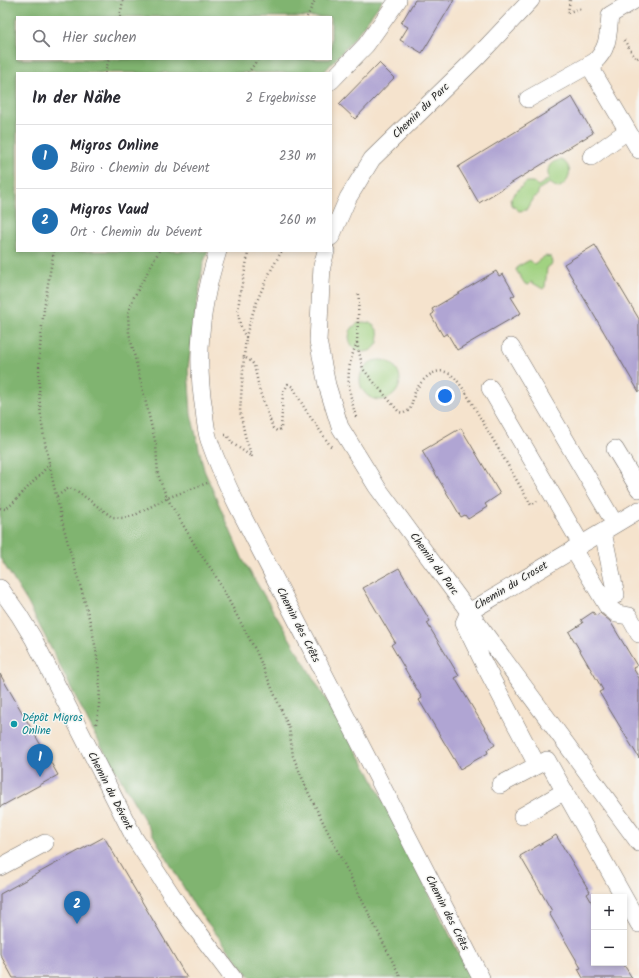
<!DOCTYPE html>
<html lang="de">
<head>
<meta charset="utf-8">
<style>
  body { margin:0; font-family:Kalam,sans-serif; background:#f7f7f7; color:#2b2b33 }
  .controls { position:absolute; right:12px; bottom:12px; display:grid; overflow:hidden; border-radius:0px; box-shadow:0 2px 6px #0003 }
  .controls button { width:36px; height:36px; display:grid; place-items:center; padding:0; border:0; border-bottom:1px solid #e1e1e2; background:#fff; color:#2b2b33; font:20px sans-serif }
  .you { position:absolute; left:445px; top:396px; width:14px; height:14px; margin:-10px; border:3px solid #fff; border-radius:50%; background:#1a73e8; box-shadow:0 0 0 6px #1a73e833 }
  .badge { display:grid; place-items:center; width:26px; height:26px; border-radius:50%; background:#1f6fb2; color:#fff; font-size:13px; font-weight:700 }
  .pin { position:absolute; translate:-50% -33px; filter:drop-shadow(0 1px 2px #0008) }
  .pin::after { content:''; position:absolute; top:21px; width:14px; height:12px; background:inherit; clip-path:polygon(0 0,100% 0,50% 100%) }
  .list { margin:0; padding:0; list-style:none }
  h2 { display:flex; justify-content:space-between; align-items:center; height:52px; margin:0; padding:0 16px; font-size:17px }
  h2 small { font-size:13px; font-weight:400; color:#7c7c81 }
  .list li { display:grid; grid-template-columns:26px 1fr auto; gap:12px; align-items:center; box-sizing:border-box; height:64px; padding:0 16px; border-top:1px solid #e1e1e2 }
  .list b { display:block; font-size:15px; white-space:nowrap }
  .list p { margin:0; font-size:13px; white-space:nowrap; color:#7c7c81 }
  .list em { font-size:13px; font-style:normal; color:#7c7c81 }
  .icon { flex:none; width:22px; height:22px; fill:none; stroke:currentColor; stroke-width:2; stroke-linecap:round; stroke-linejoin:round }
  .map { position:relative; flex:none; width:639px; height:978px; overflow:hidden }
  .search { position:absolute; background:#fff; box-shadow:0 2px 6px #0003; left:16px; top:16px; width:316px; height:44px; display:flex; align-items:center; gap:10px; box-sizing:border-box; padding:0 14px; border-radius:0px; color:#7c7c81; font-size:15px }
  .panel { position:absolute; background:#fff; box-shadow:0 2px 6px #0003; left:16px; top:72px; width:316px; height:180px; border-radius:0px }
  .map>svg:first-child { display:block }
  .green { fill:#a1d281; stroke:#667e56 }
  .forest { fill:#80b46f; stroke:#56704d; fill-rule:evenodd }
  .building { fill:#b0a5d3 }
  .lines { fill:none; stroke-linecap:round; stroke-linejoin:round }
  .minor-casing { stroke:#726b64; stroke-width:18 }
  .path { stroke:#726b64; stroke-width:2.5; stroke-dasharray:1 3; stroke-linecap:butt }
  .minor { stroke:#fff; stroke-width:17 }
  .culture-dot { fill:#0f9aa8; stroke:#f6f6f2; stroke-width:1.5 }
  .labels { text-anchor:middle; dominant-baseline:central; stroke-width:3; stroke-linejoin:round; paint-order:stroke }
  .street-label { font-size:11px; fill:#2b2b2b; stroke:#f6f6f2 }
  .culture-label { font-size:11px; fill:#0d838f; stroke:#f6f6f2; text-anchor:start }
</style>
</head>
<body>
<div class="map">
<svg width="639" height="978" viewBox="0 0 639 978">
  <rect width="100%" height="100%" fill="#f6f6f2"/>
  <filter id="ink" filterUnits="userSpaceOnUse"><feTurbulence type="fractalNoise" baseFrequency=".025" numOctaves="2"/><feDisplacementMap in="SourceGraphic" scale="8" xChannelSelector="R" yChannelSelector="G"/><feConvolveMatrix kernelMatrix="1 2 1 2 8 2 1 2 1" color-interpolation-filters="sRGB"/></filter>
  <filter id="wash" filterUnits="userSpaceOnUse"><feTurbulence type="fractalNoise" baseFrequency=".012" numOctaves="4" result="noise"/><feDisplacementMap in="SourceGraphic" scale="16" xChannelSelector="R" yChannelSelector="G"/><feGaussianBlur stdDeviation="0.9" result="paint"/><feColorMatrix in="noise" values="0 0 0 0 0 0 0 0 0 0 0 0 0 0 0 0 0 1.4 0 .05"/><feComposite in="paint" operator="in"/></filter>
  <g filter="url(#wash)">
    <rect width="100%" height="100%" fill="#f5e3cd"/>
    <path class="green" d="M561,160C576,167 569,185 557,188L550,183L539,189L537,196L533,198L526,210L519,211L512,205L511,198C514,193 523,185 527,182H533L538,186L549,179C546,169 549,161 561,160Z
      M545,256L551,257L552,264L547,268L545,287L543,289L531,282L529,285L525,284L516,270L517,267L530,260L534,264Z
      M349 337a15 15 0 1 1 30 0a15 15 0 1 1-30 0Z
      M360 380a20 20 0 1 1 40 0a20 20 0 1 1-40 0Z"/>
    <path class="forest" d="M0,0H383L352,41L323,73H17V251H208L203,264L188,368L191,414L204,470L243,560L369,772L471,978H251L195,907L94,733L28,603L0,558ZM17,17H331V59H17Z"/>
    <g id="blocks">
      <path class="building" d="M415,0H454L422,53L400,40L408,27L401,23Z
        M379,63L394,78L355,119L339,104Z
        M572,97L593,133L479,203L458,167Z
        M595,245L639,319V392L564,264Z
        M496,271L499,276L503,274L515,295L511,297L521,313L457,350L447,333L443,336L431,315L434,313L432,309Z
        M461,428L500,494L485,504L487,507L468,519L465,515L461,517L422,451Z
        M399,568L430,621L427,623L459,676L455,678L495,745L487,750L488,753L460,769L419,700L422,698L391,645L395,642L363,588Z
        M593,612L596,616L600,613L610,621L637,666L633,668L639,678V758L599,692L603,690L569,632L583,623L581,620Z
        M0,674L58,775L0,807Z
        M556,835L590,892L587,894L594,906V963H623L632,978H583L578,969L581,968L549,913L552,911L520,856Z
        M104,837L187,978H13L0,954V894Z"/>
    </g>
  </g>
  <g filter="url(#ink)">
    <use href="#blocks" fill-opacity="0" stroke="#726b64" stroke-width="1"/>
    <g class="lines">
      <defs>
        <path id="minor" d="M635,0L610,15C608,34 609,49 594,62L593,72L639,150
          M331,81L366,45L398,0
          M528,99L594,62
          M591,157L627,131
          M331,237L348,198L372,159L478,56L531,0
          M218,251C201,303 195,356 204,410C205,420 206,431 209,440C217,463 227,485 238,507L481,978
          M326,251L322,266L318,341L327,385L340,427L377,487L639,843
          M511,347L615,524
          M490,388L581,544
          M615,449L639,489
          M603,532L616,595
          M573,549L607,606L617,614L629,616L639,634
          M0,588L19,615L33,638L135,839L179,906L233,978
          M537,765L485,666L464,623L469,612L639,510
          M500,785L547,760L639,924
          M522,816L565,791
          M0,867L45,843"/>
      </defs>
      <use href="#minor" class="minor-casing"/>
      <path class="path" d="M570,0L568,12L583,8
        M120,17L123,0
        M307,17L315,0
        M624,40L636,59L639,57
        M105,73L109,59
        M248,73L258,59
        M54,251C42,312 33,375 44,437C51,474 59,511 69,547C84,602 109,667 96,724
        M159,251L134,297L128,313L129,333L156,445L158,475L167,498L201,555L214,573L256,651L289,728L293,756L309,794L401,978
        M248,251C246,279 229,312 246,337C253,307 266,277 282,251
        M357,343L359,292
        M244,357L246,337
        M466,393L531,505L537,501
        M356,417C348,388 344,372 357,343L363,369L399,412L404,413L410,410C412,404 413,398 415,392C420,381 435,366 448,373C456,377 460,385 465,391
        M225,435H227L232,443L252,457L245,436L240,411L244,357L251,361L254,365L260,392L273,428L277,431L281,429L283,393L288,384L293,387L305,409L332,448
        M57,496L69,488L77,491L112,517L123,518L135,515L167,498L210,482
        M0,508L5,509L12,504L50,464"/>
      <use href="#minor" class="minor"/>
    </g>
  </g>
  <circle class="culture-dot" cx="14" cy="724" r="4"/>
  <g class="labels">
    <g class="street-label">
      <text transform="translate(421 111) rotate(-44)">Chemin du Parc</text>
      <text transform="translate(434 564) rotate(54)">Chemin du Parc</text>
      <text transform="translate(511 586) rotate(-31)">Chemin du Croset</text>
      <text transform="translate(298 625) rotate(63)">Chemin des Crêts</text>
      <text transform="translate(110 791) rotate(63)">Chemin du Dévent</text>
      <text transform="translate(447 913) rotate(63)">Chemin des Crêts</text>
    </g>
    <g class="culture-label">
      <text x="22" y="718">Dépôt Migros<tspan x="22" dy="13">Online</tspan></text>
    </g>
  </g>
</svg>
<div class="controls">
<button>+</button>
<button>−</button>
</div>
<div class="you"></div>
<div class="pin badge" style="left:40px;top:777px">1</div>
<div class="pin badge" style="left:77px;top:924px">2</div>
<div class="search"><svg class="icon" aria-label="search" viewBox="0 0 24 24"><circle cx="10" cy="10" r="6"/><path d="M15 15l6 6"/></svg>Hier suchen</div>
<section class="panel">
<h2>In der Nähe<small>2 Ergebnisse</small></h2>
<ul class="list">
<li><span class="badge">1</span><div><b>Migros Online</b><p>Büro · Chemin du Dévent</p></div><em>230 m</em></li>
<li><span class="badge">2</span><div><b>Migros Vaud</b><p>Ort · Chemin du Dévent</p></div><em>260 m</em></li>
</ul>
</section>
</div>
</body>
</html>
